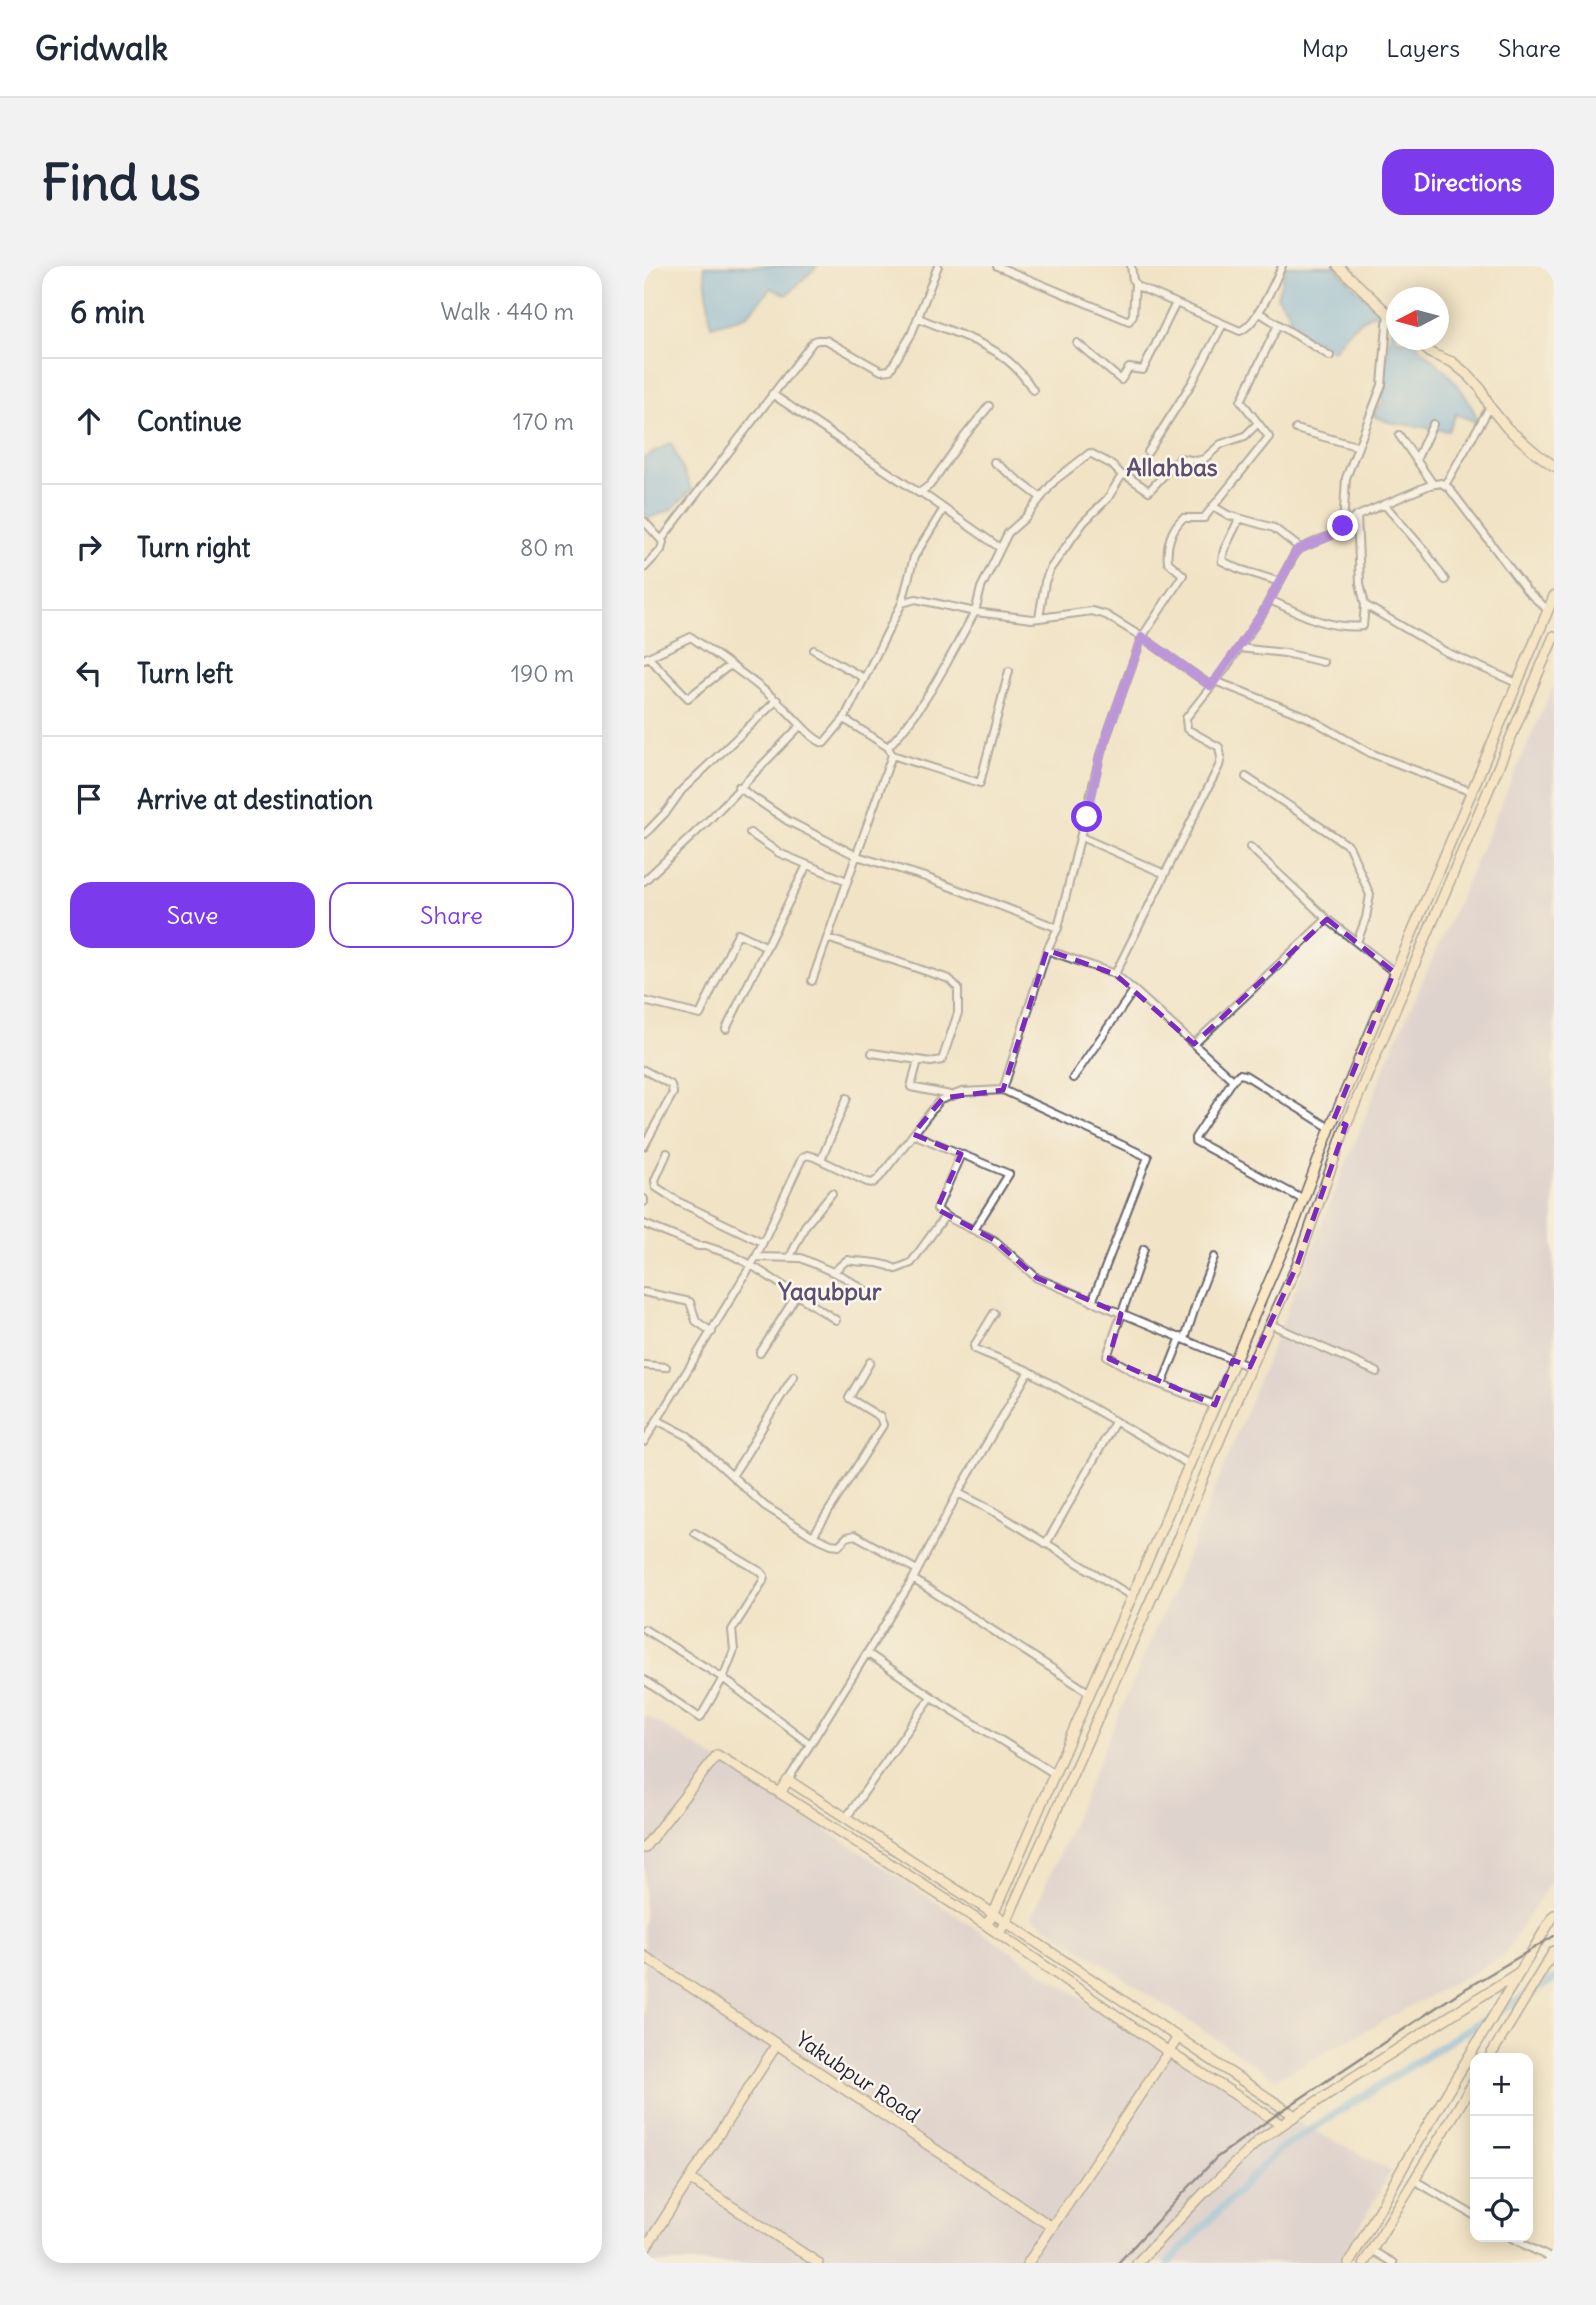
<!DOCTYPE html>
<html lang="en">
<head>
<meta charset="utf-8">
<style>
  body { margin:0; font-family:Delius,sans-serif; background:#f2f2f3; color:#1f2937 }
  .controls { position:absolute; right:21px; bottom:21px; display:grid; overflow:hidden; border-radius:14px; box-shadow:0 4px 18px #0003 }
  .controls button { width:63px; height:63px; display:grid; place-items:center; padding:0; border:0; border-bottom:2px solid #e0e1e3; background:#fff; color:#1f2937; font:35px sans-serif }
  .compass { position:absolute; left:742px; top:21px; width:63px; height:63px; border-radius:50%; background:#fff; box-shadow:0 4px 18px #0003; rotate:264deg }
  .stop { position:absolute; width:21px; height:21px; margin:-16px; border:5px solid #7c3aed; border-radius:50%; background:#fff }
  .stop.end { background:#7c3aed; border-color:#fff; box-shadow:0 2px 7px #0008 }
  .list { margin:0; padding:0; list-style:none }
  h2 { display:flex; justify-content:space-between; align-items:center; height:91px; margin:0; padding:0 28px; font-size:30px }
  h2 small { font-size:23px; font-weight:400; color:#747a83 }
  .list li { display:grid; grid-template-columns:46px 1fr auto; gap:21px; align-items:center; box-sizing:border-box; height:126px; padding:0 28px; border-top:2px solid #e0e1e3 }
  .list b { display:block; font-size:26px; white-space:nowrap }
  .list em { font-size:23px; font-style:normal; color:#747a83 }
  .actions { display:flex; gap:14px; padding:21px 28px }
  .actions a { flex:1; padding:16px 0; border:2px solid #7c3aed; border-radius:21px; text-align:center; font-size:24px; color:#7c3aed }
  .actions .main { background:#7c3aed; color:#fff }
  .icon { flex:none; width:38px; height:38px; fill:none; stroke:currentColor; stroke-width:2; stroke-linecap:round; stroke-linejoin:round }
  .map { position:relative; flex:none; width:910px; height:1997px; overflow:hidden; border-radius:21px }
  header { display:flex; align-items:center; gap:42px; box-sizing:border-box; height:98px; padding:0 35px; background:#fff; border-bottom:2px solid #e0e1e3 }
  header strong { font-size:33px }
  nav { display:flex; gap:38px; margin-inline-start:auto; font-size:24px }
  .intro { display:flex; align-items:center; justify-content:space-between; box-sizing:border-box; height:168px; padding:0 42px }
  h1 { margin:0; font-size:49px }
  .button { padding:18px 32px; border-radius:21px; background:#7c3aed; color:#fff; font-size:24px; font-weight:700 }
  main { display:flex; gap:42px; padding:0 42px }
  aside { flex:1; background:#fff; border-radius:21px; box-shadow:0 4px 18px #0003 }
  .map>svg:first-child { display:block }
  .industrial { fill:#cbbfd5 }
  .water { fill:#70b1e4; stroke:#496a90; stroke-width:2 }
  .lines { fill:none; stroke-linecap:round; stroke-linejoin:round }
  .canal { stroke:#70b1e4; stroke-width:8 }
  .street-casing { stroke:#6a666c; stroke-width:10 }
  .secondary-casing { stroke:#6a666c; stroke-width:12 }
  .street { stroke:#fff; stroke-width:6 }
  .secondary { stroke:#fae7c3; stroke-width:9 }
  .rail { stroke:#22223b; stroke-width:2.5 }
  .route { stroke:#7c3aed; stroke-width:9 }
  .marked { fill:none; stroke:#7b2cbf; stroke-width:5; stroke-dasharray:14 9; stroke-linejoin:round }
  .labels { text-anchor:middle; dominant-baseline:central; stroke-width:5; stroke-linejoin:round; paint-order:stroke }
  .street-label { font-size:21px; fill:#22223b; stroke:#fbf7ec }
  .quarter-label { font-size:24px; font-weight:bold; fill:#5e4e72; stroke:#fbf7ec }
</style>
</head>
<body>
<header>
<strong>Gridwalk</strong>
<nav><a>Map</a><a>Layers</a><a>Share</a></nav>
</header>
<div class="intro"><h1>Find us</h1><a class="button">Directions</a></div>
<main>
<aside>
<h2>6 min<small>Walk · 440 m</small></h2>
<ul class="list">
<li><svg class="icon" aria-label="ahead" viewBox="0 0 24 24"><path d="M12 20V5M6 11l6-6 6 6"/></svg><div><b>Continue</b></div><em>170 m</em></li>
<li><svg class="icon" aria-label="right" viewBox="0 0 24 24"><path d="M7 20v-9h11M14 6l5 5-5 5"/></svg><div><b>Turn right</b></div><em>80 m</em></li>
<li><svg class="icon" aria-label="left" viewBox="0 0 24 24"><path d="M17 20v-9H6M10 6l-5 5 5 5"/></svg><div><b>Turn left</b></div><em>190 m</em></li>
<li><svg class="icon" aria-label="arrive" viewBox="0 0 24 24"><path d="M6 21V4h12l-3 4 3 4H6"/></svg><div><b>Arrive at destination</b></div></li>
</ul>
<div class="actions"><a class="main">Save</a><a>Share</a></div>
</aside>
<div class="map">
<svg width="910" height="1997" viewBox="0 0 910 1997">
  <rect width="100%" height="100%" fill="#fbf7ec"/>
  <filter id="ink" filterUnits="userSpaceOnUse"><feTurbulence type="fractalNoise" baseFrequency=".0143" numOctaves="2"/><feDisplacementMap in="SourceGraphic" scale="14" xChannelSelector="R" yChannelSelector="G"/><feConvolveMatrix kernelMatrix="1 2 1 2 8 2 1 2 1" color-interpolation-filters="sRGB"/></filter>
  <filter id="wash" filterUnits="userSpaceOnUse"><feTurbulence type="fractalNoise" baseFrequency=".00686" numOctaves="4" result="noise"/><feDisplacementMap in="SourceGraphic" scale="28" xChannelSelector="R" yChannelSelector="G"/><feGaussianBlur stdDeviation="1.57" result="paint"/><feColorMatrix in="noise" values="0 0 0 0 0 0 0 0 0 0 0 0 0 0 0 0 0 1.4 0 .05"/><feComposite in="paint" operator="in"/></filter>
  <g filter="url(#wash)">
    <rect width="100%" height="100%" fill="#f1e3c6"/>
    <path class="industrial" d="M910,419V1610L859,1690L632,1813L388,1651L554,1265L749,782Z
      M0,1448L152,1544L510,1780L747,1905L695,1997H0Z"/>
    <path class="water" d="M60,0H173L143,29L127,22L102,50L67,60Z
      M642,0H690L735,45C714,54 702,66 689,85L645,62L646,48L633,31Z
      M747,62H752V74H768C797,101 820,118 835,157L812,148L804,165L744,156L728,149L740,136L734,128L742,97Z
      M27,177L48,224L27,244L5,252L0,247V192Z"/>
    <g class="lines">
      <path class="canal" d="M524,1997L633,1885L821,1765L910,1713"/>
    </g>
  </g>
  <g filter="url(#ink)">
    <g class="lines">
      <defs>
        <path id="street" d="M353,0L485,55L489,49L491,18
          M487,0L489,14L493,20L596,65C613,59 630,17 638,0
          M614,46L686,90
          M275,52C321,73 360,77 389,124
          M433,77L477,114L485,102L499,104L532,37
          M128,128L275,227L286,219L320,171L345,140
          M652,163L712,180
          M755,169L789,218
          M504,186L549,115L579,58
          M772,194L789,158
          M350,196L396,231
          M801,219L846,141
          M278,227L356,282
          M740,238L781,285L801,314
          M569,240L584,249L630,262L656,282
          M595,253L580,284L578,295L595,303L636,316
          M0,255L19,276L17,284L0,302
          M699,260L702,212L738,119L744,47
          M18,273L169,76L173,74H182L237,105L246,104L267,69L294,0
          M626,334C654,347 686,364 719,360L721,339L716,317L713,250
          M258,337L272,333L331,346L337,322L364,267L381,252L411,214L446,187L467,198L478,209
          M721,339L802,386L873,417
          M395,352L401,316L406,303L439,257L464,232L478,209L483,210L505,225L536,192L553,195L560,193L577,178L601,170L614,157
          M595,382L641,387L679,396
          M170,384L220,412
          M5,392L44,432L86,399
          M0,393L47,371C83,397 121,421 151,453C159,461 169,474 180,477L200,453L258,337L270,291L299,244
          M571,415L663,451L726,487L828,526
          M200,453L244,481
          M248,489L336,517L365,405
          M602,511L705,580L726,629L722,652L713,676
          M94,521L144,555L213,590L281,611L414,662
          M106,567L135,587L203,615
          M1,568L23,545L38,524L133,434
          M437,571L521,608
          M606,581L683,653L750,706
          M0,615L66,553L157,459
          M183,672L305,713L314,722V747L298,794L287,796L228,787
          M403,684L471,708
          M168,715L248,489L244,481C281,443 305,392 331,346L388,353L448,345L462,349L498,371L567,420
          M490,724L471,708L575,500L577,491L575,481L543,463L542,452L581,403L618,348L653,284L689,268L713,250L786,219L797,217L805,222L883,325L904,344
          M0,735L56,749L94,667L121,680
          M82,763L163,599
          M550,778L683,653
          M274,794L267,821L306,829
          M0,804L27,819L29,827L0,880
          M429,812L490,724L589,814L595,808L601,809L686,862
          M589,814L551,872V875L660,934
          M359,824L403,684L414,662L457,486L474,438L498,371L539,309L524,296C522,280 527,263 539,252H560L625,171L597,135L634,59
          M269,868L365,908L330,964
          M23,887L11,914L12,921L35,936L118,976
          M177,894L203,832
          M0,933V936
          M301,950L293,943L317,888
          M0,958L54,980H61L86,988L107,999L192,1054
          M500,983L463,1090L502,1113L571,1139
          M112,991L157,992L200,1011L228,1029
          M146,991L161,960L188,927
          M189,1006L203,994C221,997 237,995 252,1003L267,997L301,950L350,974L393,1012L606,1101
          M0,1026L46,1036L52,1055L68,1066
          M350,1047L330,1080L331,1083L385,1105L546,1199
          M626,1058L733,1106
          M541,1073L554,1032L570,991
          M116,1087L152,1030
          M0,1099L22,1101
          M518,1119L537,1071
          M13,1154L44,1170L121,1240L169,1270L187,1278L195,1279L203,1271L211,1269L273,1304
          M0,1176L112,991L158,892L163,889L170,891L223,916L229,917L235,912L296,834L318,826L359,824L504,891L448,1036
          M88,1210C110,1178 128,1143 150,1110
          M314,1227L353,1247L489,1331
          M169,1270L239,1159L236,1151L205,1132L226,1096
          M402,1278L471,1156
          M269,1313L446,1427
          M0,1363L79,1412L166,1478
          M223,1387L297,1437L411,1508
          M0,1414L56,1452L79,1412L90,1384L88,1364L119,1315L120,1310L117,1306L51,1267
          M144,1514L269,1313L314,1227L385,1105
          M202,1552L287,1431
          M770,1914L831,1950
          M866,1971L910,1994
          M727,1984L749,1997"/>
        <path id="secondary" d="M694,0L752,55
          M771,74L788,88L808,96L824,109L837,123L846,141L863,162L892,187L910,200
          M0,1582L73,1489L139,1529
          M342,1659L349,1649L651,956L686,862L910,330
          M354,1668L362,1656L527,1289L605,1104L653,999L702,859L910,370
          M0,1690L408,1961
          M845,1792L910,1685
          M638,1859L525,1786L342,1659L139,1529L138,1524L144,1514L362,1656L651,1850
          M46,1913L174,1997
          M0,1984L133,1778
          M384,1997L533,1773
          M493,1997L560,1927L615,1874L708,1812L877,1705
          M705,1997L767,1887L910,1649
          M720,1997L831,1814"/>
      </defs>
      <use href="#street" class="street-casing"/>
      <use href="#secondary" class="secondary-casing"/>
      <use href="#street" class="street"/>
      <use href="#secondary" class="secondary"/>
      <path class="rail" d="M474,1997L572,1892L636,1846L811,1729L910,1670"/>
    </g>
  </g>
  <g class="lines" filter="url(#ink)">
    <path class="route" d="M443,551L457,486L498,371L567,420L618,348L653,284L686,270L699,260"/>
  </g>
  <path d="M0 0H910V1997H0ZM683,653L750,706L690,853L702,859L653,999L606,1101L589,1094L571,1139L465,1093L477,1048L393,1012L350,974L293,943L317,888L269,868L299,832L359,824L403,684L471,708L550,778Z" fill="#f1e3c6" fill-opacity=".55" fill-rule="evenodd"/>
  <path class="marked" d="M683,653L750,706L690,853L702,859L653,999L606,1101L589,1094L571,1139L465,1093L477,1048L393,1012L350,974L293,943L317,888L269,868L299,832L359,824L403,684L471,708L550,778Z"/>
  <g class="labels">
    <g class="street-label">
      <text transform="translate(214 1811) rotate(34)">Yakubpur Road</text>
    </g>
    <g class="quarter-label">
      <text x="528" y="201">Allahbas</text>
      <text x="186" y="1025">Yaqubpur</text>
    </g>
  </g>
</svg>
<div class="controls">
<button>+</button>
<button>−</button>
<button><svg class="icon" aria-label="locate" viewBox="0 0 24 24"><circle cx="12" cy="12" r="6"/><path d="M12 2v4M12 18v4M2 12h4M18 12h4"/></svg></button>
</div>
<svg class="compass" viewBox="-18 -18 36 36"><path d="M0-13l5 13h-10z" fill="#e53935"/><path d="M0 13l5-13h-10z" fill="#747a83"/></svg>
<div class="stop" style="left:443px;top:551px"></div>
<div class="stop end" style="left:699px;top:260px"></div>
</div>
</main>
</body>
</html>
